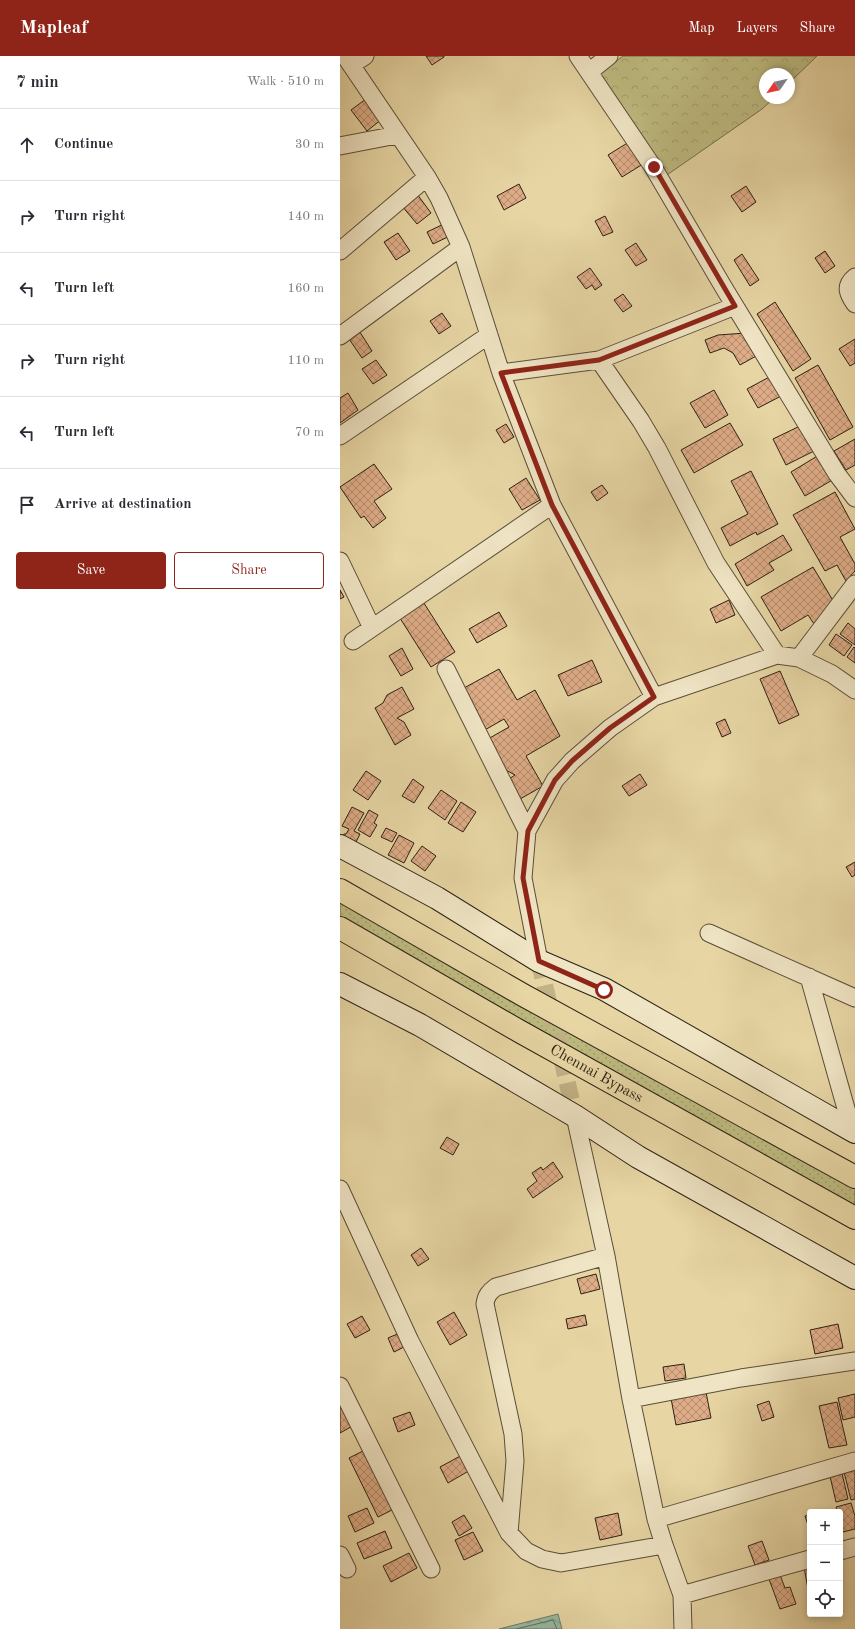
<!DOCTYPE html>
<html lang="en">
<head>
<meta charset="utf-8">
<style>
  body { margin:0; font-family:"Old Standard TT",serif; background:#f2f2f3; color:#2b2b33 }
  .controls { position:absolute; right:12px; bottom:12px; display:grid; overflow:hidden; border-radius:4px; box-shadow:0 2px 6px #0003 }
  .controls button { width:36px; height:36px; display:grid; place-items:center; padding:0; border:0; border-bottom:1px solid #e1e1e2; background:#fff; color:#2b2b33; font:20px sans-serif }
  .compass { position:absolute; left:419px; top:12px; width:36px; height:36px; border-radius:50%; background:#fff; box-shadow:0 2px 6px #0003; rotate:236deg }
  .stop { position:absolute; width:12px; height:12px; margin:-9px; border:3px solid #8f2418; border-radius:50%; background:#fff }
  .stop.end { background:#8f2418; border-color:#fff; box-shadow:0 1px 4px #0008 }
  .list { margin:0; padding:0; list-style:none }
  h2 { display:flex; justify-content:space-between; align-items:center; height:52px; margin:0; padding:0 16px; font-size:17px }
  h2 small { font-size:13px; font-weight:400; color:#7c7c81 }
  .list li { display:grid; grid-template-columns:26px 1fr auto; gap:12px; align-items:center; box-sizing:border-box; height:72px; padding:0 16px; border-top:1px solid #e1e1e2 }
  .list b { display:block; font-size:15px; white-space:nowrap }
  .list em { font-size:13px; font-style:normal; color:#7c7c81 }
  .actions { display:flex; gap:8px; padding:12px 16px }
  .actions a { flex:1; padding:9px 0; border:1px solid #8f2418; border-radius:4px; text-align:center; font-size:14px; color:#8f2418 }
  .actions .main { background:#8f2418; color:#fff }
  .icon { flex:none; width:22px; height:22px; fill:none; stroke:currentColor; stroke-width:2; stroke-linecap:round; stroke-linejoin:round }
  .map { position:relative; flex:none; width:515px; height:1573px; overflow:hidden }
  header { display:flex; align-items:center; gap:24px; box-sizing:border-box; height:56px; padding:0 20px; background:#8f2418; color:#fff }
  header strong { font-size:19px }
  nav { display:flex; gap:22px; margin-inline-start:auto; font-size:14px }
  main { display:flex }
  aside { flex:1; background:#fff }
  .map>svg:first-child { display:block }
  .grass { fill:url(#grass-dots); stroke:#746e4a }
  .forest { fill:url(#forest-crowns); stroke:#746e4a }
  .water { fill:url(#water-waves); stroke:#6c7c6a }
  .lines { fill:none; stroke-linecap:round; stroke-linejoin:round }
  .shore { stroke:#616d5c; stroke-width:1 }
  .building { fill:url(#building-cross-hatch); stroke:#2b2114 }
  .street-tunnel { stroke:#c1b287; stroke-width:17; stroke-dasharray:17 8; stroke-linecap:butt }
  .street-casing { stroke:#5a4e38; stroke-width:19 }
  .secondary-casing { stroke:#2b2114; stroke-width:24 }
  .highway-casing { stroke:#2b2114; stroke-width:24 }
  .street { stroke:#efe4c4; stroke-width:17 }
  .secondary { stroke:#efe4c4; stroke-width:22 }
  .highway { stroke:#e7d6a4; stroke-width:22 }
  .route { stroke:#8f2418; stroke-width:5 }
  .labels { text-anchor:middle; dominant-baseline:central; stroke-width:3; stroke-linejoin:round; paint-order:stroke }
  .street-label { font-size:15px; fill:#2b2114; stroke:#efe4c4 }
</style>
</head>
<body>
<header>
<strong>Mapleaf</strong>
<nav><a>Map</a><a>Layers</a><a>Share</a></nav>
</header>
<main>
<aside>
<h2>7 min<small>Walk · 510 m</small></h2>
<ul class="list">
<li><svg class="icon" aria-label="ahead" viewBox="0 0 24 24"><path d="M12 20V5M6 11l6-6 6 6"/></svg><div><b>Continue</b></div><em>30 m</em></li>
<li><svg class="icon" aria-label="right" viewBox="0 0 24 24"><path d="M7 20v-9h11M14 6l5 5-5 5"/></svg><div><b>Turn right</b></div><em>140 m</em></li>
<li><svg class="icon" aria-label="left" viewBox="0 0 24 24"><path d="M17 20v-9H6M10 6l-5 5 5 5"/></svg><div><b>Turn left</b></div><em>160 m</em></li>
<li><svg class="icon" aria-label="right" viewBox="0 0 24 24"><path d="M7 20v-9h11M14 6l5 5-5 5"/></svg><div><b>Turn right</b></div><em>110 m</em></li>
<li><svg class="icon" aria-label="left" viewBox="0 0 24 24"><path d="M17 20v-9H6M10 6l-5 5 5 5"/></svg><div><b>Turn left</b></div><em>70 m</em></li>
<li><svg class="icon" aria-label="arrive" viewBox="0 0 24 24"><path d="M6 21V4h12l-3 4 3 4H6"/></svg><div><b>Arrive at destination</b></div></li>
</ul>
<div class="actions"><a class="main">Save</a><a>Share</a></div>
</aside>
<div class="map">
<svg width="515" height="1573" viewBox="0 0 515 1573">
  <defs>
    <pattern id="grass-dots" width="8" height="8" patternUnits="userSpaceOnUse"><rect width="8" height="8" fill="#bebb80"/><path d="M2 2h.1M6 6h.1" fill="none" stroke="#a3a06e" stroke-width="1.8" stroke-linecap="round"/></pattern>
    <pattern id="forest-crowns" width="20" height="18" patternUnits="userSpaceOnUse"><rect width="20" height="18" fill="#bebb80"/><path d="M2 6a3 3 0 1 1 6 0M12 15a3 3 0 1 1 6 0" fill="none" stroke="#a3a06e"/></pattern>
    <pattern id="water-waves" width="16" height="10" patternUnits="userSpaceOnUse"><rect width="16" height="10" fill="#97b9a3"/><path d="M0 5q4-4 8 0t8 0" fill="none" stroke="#7b9684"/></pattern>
    <pattern id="building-cross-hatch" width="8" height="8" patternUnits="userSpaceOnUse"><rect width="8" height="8" fill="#deac87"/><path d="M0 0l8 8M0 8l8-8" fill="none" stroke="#b48c6d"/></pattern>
  </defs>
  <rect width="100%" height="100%" fill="#e7d6a4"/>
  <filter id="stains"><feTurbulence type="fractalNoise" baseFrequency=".005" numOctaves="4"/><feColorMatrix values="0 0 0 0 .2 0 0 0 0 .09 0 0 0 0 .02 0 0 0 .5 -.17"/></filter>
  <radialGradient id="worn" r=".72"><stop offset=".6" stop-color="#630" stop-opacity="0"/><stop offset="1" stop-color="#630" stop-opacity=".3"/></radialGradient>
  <path class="grass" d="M0,844L515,1132V1151L0,861Z"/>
  <path class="forest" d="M283,0H477L449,27V18H425V42H434L422,53L324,121L259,18Z"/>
  <path class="water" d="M218,1558L222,1573H159Z"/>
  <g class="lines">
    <path class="shore" d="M176,1573L213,1564L217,1573"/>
  </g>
  <path class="building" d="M86,0H104V1L92,9Z
    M26,43L42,63L27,75L11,54Z
    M289,86L303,108L282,121L268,99Z
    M179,128L186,142L164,154L157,140Z
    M406,130L416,146L402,156L391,140Z
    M77,138L91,157L77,168L62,150Z
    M265,160L273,176L263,180L255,165Z
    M108,166L114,178L93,188L87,176Z
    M58,177L70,195L56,204L44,186Z
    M296,187L307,204L296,210L285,194Z
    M485,195L495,210L485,217L475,202Z
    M402,198L419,224L410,230L394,204Z
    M250,212L262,229L255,234L252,229L246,233L237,221Z
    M283,238L292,250L283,256L274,244Z
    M435,246L471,303L453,315L417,258Z
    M102,257L111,270L99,278L90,265Z
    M16,270L32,295L22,302L5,277Z
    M406,277L418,299L400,309L393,297L384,292L370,297L365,284L378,279Z
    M515,283V307L510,310L499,293Z
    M36,304L47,319L33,328L22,313Z
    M478,309L513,371L490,384L455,322Z
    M433,319L443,339L418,352L407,333Z
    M374,334L388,359L365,372L350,347Z
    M8,337L18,354L0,367V342Z
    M390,367L403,389L354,417L341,394Z
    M166,368L174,381L164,387L156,374Z
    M462,369L474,395L446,409L433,383Z
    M515,383V409L506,414L494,395Z
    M479,399L494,423L465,440L451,416Z
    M34,408L52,433L34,445L46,462L33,472L24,460L21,462L0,431Z
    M411,415L438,468L417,479L416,476L390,490L381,472L408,458L391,425Z
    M186,422L200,444L182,454L169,433Z
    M262,429L268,437L257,445L251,436Z
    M495,436L515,473L500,481L515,508V515L506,525L497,509L485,515L453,459Z
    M443,479L452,494L429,507L434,514L407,530L395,508Z
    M473,511L495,548L474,568L468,559L441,575L421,541Z
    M0,534L4,541L0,543Z
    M82,544L115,596L91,611L58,559Z
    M389,544L395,559L376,567L370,553Z
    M159,556L167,570L137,587L129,573Z
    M508,567L515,573V589L500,578Z
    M496,578L512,589L504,600L489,589Z
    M514,591L515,592V607L507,601Z
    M62,592L73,613L61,620L49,600Z
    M252,604L262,626L228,640L218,619Z
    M159,613L177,644L195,634L220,680L186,700L203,730L180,743L169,723L175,719L160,711L148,683L169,671L164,663L143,675L133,658L137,655L124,632Z
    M440,615L459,659L439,668L420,623Z
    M62,631L74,653L57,662L64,666L71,679L55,689L35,652L43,647L47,639Z
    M385,663L391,677L382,681L376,667Z
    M26,715L41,725L28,744L13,734Z
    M300,718L307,729L289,740L282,730Z
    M73,723L84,731L74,747L62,740Z
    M101,734L117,745L105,764L88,752Z
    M121,746L136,756L123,776L108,767Z
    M12,751L24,757L14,775L20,778L15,788L2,781L4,778H6L9,773L2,770Z
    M29,754L38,759L34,767L37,769L30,781L18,774Z
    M46,772L57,777L52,786L41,781Z
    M59,779L74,787L64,807L48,799Z
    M82,790L96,800L85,815L71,805Z
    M515,806V819L512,821L506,811Z
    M107,1081L119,1088L113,1099L100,1092Z
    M213,1106L223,1121L193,1142L187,1133L197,1125L192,1117L201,1111L203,1114Z
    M81,1192L89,1203L78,1210L71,1199Z
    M256,1218L260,1233L241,1238L237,1223Z
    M114,1256L127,1279L110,1289L97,1266Z
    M245,1259L247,1269L228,1273L226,1263Z
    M22,1260L30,1274L15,1282L7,1268Z
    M498,1268L503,1292L475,1298L470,1274Z
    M62,1276L68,1289L54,1296L48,1282Z
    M344,1308L346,1322L325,1325L323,1311Z
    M365,1331L371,1362L336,1369L330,1337Z
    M0,1337L16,1368L0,1377Z
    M515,1338V1361L503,1364L498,1342Z
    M429,1345L434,1361L422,1365L417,1349Z
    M497,1346L507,1389L489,1392L479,1350Z
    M70,1356L75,1369L58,1376L53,1362Z
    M27,1393L56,1452L38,1461L9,1402Z
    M124,1398L132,1413L108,1427L100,1411Z
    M515,1409V1443L511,1444L503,1412Z
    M501,1413L508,1443L496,1446L489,1416Z
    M511,1447L515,1460V1473L503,1476L500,1464V1456H498L496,1451Z
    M27,1452L34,1467L15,1476L8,1460Z
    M278,1457L282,1479L260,1484L255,1462Z
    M124,1459L132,1472L119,1480L112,1466Z
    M470,1459V1475L465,1460Z
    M45,1475L52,1492L24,1503L17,1487Z
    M133,1476L143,1495L124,1504L115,1484Z
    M422,1485L429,1504L415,1509L408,1490Z
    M69,1497L77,1512L51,1526L43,1510Z
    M470,1510V1539H469L464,1511Z
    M440,1519L445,1532L450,1531L456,1548L440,1553L429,1523Z"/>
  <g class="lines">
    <path class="street-tunnel" d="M199,905L235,1060"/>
    <defs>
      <path id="street" d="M5,0L87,121L99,142L121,191L161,317L212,449L314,641
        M238,0L313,111L384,232L497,418L515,442
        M11,9L25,0
        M249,16L269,0
        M0,90L57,79
        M0,195L87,121
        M515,221C504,230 508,238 515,248
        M0,280L121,191
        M259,304L301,365L317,392L376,507L437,599
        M161,317L259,304L395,250
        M0,380L149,279
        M0,505L32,572
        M13,585L212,449
        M459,602L515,528
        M106,613L187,775
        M369,877L515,942
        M199,905L183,822L187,775L215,724L232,705L270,672L314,641L437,599L459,602L492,618L515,634
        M469,921L512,1074
        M235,1060L266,1200L291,1343L316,1463L324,1489L342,1539L343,1573
        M0,1133L70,1285L169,1477L186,1495L202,1503L221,1507L324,1489
        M0,1330L91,1513
        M291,1343L401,1322L515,1305
        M316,1463L515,1405
        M169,1477L175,1405L173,1378L145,1248C146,1240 149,1236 156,1231L266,1200
        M500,1495L515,1491
        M0,1499L7,1513
        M342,1539L470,1503"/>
      <path id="secondary" d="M0,790L97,842L199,905L264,933L515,1076
        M0,928L80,969L235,1060L298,1101L515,1222"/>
      <g id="highway">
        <path d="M0,834L183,939L515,1121"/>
        <path id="s1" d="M0,872L179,975L515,1162"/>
      </g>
    </defs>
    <use href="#street" class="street-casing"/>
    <use href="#secondary" class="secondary-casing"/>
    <use href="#highway" class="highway-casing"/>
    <use href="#street" class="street"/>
    <use href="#secondary" class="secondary"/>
    <use href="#highway" class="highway"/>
  </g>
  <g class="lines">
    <path class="route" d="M264,934L199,905L183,822L188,775L215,724L232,705L270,672L314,641L212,449L161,317L259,304L395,250L314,111"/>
  </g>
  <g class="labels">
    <g class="street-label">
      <text stroke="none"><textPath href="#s1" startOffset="295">Chennai Bypass</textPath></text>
    </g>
  </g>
  <rect width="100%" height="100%" filter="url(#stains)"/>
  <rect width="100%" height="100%" fill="url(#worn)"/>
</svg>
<div class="controls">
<button>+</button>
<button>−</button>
<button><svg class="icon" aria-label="locate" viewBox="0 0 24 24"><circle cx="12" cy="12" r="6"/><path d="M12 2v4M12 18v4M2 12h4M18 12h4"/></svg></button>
</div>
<svg class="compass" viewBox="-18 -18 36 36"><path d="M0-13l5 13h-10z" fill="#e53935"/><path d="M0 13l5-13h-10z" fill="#7c7c81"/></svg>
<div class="stop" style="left:264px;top:934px"></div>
<div class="stop end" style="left:314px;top:111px"></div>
</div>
</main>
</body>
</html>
